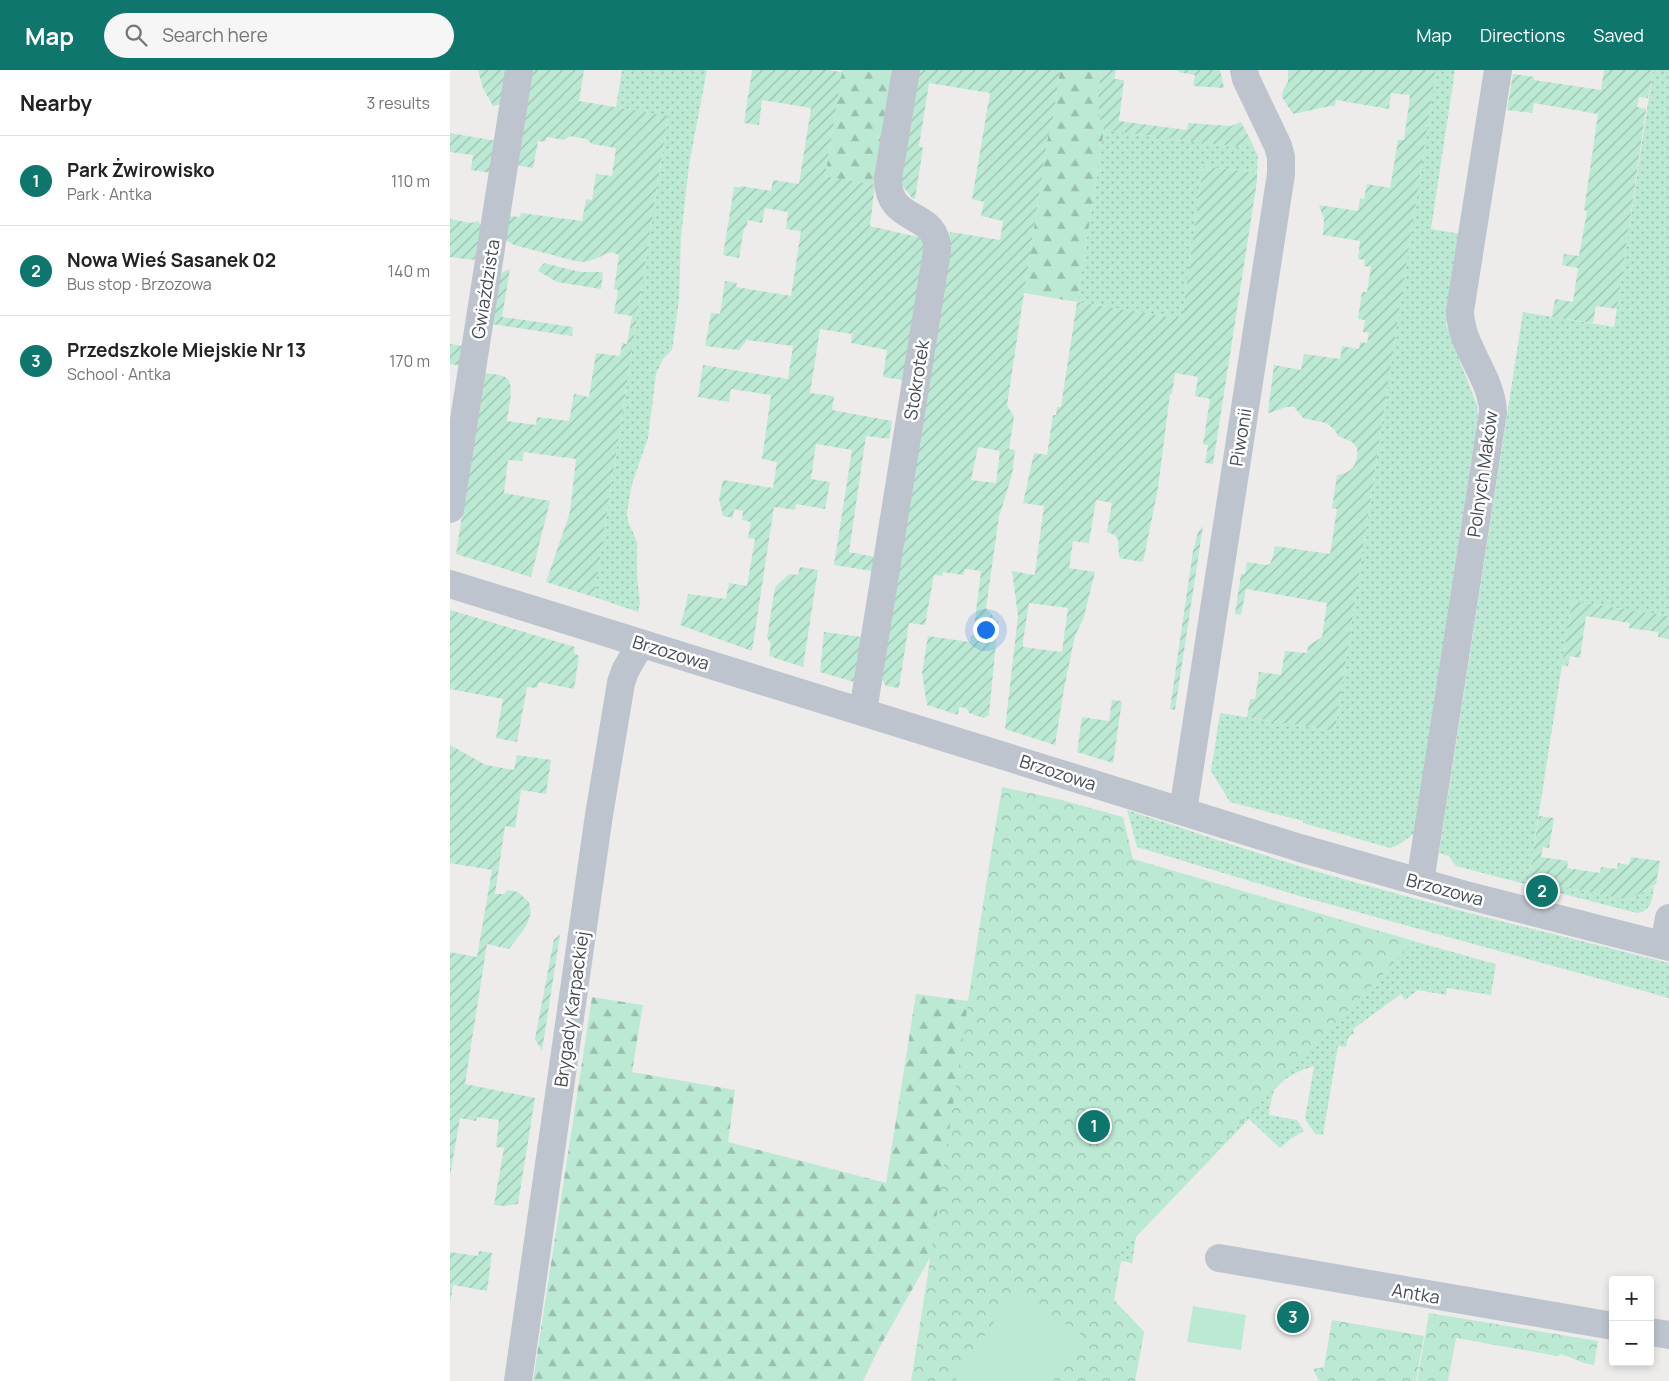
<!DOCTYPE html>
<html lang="en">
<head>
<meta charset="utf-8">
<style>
  body { margin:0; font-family:Manrope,sans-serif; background:#f6f6f6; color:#222 }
  .controls { position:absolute; right:15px; bottom:15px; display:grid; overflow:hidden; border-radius:5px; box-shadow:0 2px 8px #0003 }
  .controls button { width:45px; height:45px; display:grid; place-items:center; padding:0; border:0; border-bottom:1px solid #e0e0e0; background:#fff; color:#222; font:25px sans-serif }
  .you { position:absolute; left:535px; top:559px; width:18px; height:18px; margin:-12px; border:4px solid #fff; border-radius:50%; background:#1a73e8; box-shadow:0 0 0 8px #1a73e833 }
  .badge { display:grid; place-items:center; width:32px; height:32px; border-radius:50%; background:#0f766e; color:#fff; font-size:16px; font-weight:700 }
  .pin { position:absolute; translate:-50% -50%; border:2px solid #fff; box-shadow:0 1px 5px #0006 }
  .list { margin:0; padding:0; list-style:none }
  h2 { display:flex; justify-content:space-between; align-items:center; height:65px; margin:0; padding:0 20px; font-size:21px }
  h2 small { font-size:16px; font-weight:400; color:#767676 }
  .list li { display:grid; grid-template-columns:32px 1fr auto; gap:15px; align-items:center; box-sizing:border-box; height:90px; padding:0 20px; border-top:1px solid #e0e0e0 }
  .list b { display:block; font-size:19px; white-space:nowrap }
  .list p { margin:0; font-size:16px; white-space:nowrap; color:#767676 }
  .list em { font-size:16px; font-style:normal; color:#767676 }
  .icon { flex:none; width:28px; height:28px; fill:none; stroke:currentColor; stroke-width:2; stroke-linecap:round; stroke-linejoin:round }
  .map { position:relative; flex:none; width:1219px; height:1311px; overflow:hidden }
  header { display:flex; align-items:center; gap:30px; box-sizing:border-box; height:70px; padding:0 25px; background:#0f766e; color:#fff }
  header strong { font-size:24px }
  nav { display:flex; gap:28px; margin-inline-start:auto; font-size:18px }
  .search { width:350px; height:45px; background:#f6f6f6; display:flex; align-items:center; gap:12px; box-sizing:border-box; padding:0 18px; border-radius:28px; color:#767676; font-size:19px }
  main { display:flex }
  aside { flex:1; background:#fff }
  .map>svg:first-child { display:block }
  .grass { fill:url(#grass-dots) }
  .forest { fill:url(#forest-firs) }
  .park { fill:url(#park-crowns) }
  .garden { fill:url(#garden-furrows); fill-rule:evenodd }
  .pitch { fill:#bce9d4 }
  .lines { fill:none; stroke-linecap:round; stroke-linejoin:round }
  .minor { stroke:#bec4cd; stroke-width:28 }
  .labels { text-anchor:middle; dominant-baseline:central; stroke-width:5; stroke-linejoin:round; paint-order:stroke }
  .street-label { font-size:18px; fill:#464c57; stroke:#fff }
</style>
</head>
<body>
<header>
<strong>Map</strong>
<div class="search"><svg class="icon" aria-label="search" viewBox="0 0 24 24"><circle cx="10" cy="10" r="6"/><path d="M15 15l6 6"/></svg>Search here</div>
<nav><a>Map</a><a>Directions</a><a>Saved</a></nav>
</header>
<main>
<aside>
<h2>Nearby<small>3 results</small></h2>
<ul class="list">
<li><span class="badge">1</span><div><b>Park Żwirowisko</b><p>Park · Antka</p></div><em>110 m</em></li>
<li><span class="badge">2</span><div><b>Nowa Wieś Sasanek 02</b><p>Bus stop · Brzozowa</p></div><em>140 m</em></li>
<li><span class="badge">3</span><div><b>Przedszkole Miejskie Nr 13</b><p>School · Antka</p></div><em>170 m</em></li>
</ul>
</aside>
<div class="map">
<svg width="1219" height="1311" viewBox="0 0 1219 1311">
  <defs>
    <pattern id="grass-dots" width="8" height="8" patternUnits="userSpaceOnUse" patternTransform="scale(1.25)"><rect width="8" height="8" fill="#bce9d4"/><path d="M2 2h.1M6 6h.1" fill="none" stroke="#9bbfaf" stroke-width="1.8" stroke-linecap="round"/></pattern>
    <pattern id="forest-firs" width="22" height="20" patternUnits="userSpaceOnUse" patternTransform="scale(1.25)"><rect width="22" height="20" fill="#bce9d4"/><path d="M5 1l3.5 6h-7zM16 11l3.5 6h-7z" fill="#9bbfaf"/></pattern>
    <pattern id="park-crowns" width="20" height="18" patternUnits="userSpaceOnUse" patternTransform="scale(1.25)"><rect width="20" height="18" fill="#bce9d4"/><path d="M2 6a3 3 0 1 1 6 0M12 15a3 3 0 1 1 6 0" fill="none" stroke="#9bbfaf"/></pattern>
    <pattern id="garden-furrows" width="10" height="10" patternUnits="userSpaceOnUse" patternTransform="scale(1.25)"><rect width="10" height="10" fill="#bce9d4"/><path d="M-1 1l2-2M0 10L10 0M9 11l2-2" fill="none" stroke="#9bbfaf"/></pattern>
  </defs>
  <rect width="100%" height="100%" fill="#eeeceb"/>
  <path class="grass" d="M172,0H257L239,95L231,167L229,230L222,280L213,289L206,304L198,368L182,414L177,442L178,451L187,472V506L190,533L188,542L144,527L218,47L166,37Z
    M986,0H1005L981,159L1011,164L996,255L1027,335L1028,346L964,764L948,775L940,778L853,753V751L780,732L761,701L770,643L885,661Z
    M1203,0H1219V546L1122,531L1079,807L1127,820L1179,830L1204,816C1202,829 1202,841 1187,843L1006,796L999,786L989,783L1073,242L1164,257Z
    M654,60L789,77L799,67L808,86L807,103L753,96L732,249L627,232Z
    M677,740C754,765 830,792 908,813C1011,842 1115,867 1219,893V928L853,827L687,777Z
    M934,863L1046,894L1041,925L997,918L996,925L968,920L955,930L951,924L903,959L904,963L898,968L896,977L888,976L873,1065L865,1064L855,1049L864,996C850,1000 832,1008 824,1021C821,1028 820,1037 819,1045L847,1050L854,1061L842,1068L830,1078L799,1049L686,1167L682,1193L671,1191L664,1230L694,1262L685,1311H642L658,1169Z"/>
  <path class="forest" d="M392,0H445L425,115L375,107Z
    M610,0H651C649,21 646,40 654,60L627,232L574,223L598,65L601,60Z
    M552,717L481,1186L428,1280L413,1311H83L142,927L193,935L182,1002L285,1020L278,1072L436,1113L466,924L518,931Z"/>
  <path class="park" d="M552,717L608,729L673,747L683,789L964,871L669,1182L671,1191L664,1230L694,1262L685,1311H461C493,1113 519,914 552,717Z
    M979,1243L1148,1271L1144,1295L1134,1293L1111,1284L1107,1286L1006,1268L998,1311H967Z
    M882,1250L974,1266L966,1311H869L863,1299L874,1297Z"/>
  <path class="garden" d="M28,0H58L53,34L43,36L33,18Z
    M80,0H134L129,31L218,46L144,527L96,512L120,442L126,389L74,382L72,391L58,390L54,423L100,431L81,507L6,484L34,303C41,304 49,304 55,307C66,312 58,341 57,351L86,355L87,347L119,351L124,324L139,327L146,283L170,286L172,273L177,274L182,246L164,243L168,220L164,219L169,185C157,179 153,187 142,190C136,192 131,192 125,191L64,175L54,169L58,146L70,147L71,143L132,151L136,129L142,130L146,104L162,106L166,78L142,74L136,69L120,66L114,70L97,67L95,72L88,71L83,98L65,95Z
    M302,0H376L392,2L375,106L425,115L420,156L476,169L453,310L433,307L437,280L401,273L402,264L370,259L360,323L384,326L382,340L442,351L439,369L416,366L399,482L425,487L422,501L384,495L402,380L366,374L361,409L380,412L375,439L346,434L345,440L324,437L302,581L230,555L235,539L238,524L276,529L279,513L297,516L305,469L298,468L301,452L292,450L293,441L284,439L283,448L273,446L269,429L273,410L323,418L327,392L312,389L321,325L281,319L279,332L248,327L253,295L338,309L343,276L297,270L289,280L255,276L261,243L270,244L275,211L287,213L286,217L341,226L351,161L336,159L338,142L315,138L312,153L298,150L296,158H294L289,188L273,185L284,117H290L291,116L321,121L323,110L349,114L361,38L312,30L309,55L294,53Z
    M469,0H610L601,60L598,65L557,335L564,347L559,379L565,380L562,405L549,447L536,538L548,552L539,645L534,648L519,643L516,638L509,637L508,645L477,635L472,603L478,566L520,572L521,566H523L531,501L515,499L513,505L493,502L492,506L484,505L475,555L459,553L449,618L436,616L430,606L500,162L550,170L553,151L531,146L534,132L522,129L540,23L479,13L469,76L473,78L465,129H463L451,114ZM528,377L550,381L546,413H545L521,410Z
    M651,0H666L664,9L674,10L669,51L737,60L738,53L781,56L791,52L799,67L789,77L654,60C645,40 649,21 651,0Z
    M728,0H770L774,18L743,16L745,5L728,2Z
    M838,0H986L885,661L797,647L800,629H805L809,602L831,605L835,581L857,583L858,576L872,567L877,533L796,519L791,545L785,544L791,504H795L797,492L816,495L820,494L823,486L825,476L880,484L887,439L882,438L887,405C902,404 909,393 907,378L902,372L888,366L885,360L876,353L853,348L844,337C833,335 827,342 818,343L824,295L851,300L854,284L890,289L892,276L909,279L910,272L917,273L919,263L913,262L915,250L908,249L912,222H917L921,197L914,196L915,190L908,189L910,171L873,165L874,149L869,135L908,141L910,128L914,129L917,114L940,118L948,70H954L960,25L941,23L939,39L886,30L885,36H880L843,44L832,27L833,20L838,12Z
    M1154,0H1203L1198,28L1189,27L1187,37L1196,39L1167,239L1146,236L1143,253L1102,247L1105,229L1123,232L1128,198L1112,195L1114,184L1129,186L1137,141L1134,140L1148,44L1084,33L1082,43L1057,40L1063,4L1084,7V10L1151,20Z
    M0,63L47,71L42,103L21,100L23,85L0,82Z
    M753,96L807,103V111L763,394L755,393L758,375L753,374L760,329L745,326L748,307L725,303L722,324H720L708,418L693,492L669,488L668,470L665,465L657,462L662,433L646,430L639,473L623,471L619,498L645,502L633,550L625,565L614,619L605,675L555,659L568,546L562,501L584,505L585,503L594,436L573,433L584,383L597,385L603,345H606L607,337H611L627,232L732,249ZM579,533L618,538L612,582L573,577V571Z
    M0,149L21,153L28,151L33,157L29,185L23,190L0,187Z
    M94,193L130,202H151L153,203L151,219L107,212L88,201Z
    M60,199L52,247L123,257L122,266L41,254L49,204Z
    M0,274L15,276L12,296L0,294Z
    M753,456L725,640L720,639L743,481L748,462Z
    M350,497L368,500L353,597L319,586L321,574L317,567L325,517L339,504L348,505Z
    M1122,531L1219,546V569L1208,567V562L1179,558L1180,553L1136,546L1130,588L1120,586L1118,596L1112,595Z
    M0,540L125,577L124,583L129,586L124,619L89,612L87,618L77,617L67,672L46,668L53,629L0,619Z
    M374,562L412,567L404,612L370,602Z
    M662,630L672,631L663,693L627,682L632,647L659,651Z
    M0,675L36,695L64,700L67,685L101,690L96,724L71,720L65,758L55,756L45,824H54L58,820L68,822L79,832C85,851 70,864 59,879L37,874L15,1014L85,1028L68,1134L54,1136L44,1135L54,1078L46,1077L49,1050L27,1047L26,1051L10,1048L0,1106V882L27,887L42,800L0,793Z
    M1089,746L1104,748L1099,778L1093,777L1091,787L1118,791L1117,798L1150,803L1151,797L1167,799L1168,793L1179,795L1181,787L1210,791L1206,814L1179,830L1127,820L1079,807Z
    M110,865L92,981L85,969L104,869Z
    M29,1181L42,1183L37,1221L3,1215L0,1233V1182L28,1186Z"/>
  <path class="pitch" d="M564,1221L632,1265L603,1311H505Z
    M743,1236L796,1245L791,1280L737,1272Z"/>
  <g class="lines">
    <path class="minor" d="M0,439L69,0
      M0,514L850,778L1012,824L1219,877
      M413,641L487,181C489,139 437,156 438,108L456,0
      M733,741L831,104V87L828,76L796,9L794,0
      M970,812L1043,342C1042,307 1010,276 1010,241L1048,0
      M1214,875L1219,848
      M769,1188L1163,1256
      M1200,1262L1219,1265
      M68,1311L149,745L171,613L175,601L191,573"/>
  </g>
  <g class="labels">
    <g class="street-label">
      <text transform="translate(35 219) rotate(-81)">Gwiaździsta</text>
      <text transform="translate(466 310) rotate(-81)">Stokrotek</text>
      <text transform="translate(790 367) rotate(-81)">Piwonii</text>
      <text transform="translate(1032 404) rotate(-82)">Polnych Maków</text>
      <text transform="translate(221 582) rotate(17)">Brzozowa</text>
      <text transform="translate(608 702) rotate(18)">Brzozowa</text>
      <text transform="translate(995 819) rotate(15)">Brzozowa</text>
      <text transform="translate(121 939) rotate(-82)">Brygady Karpackiej</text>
      <text transform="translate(966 1223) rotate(10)">Antka</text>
    </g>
  </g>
</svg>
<div class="controls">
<button>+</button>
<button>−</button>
</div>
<div class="you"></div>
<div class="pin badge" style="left:644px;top:1056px">1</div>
<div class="pin badge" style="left:1092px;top:821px">2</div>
<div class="pin badge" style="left:843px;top:1247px">3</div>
</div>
</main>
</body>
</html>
